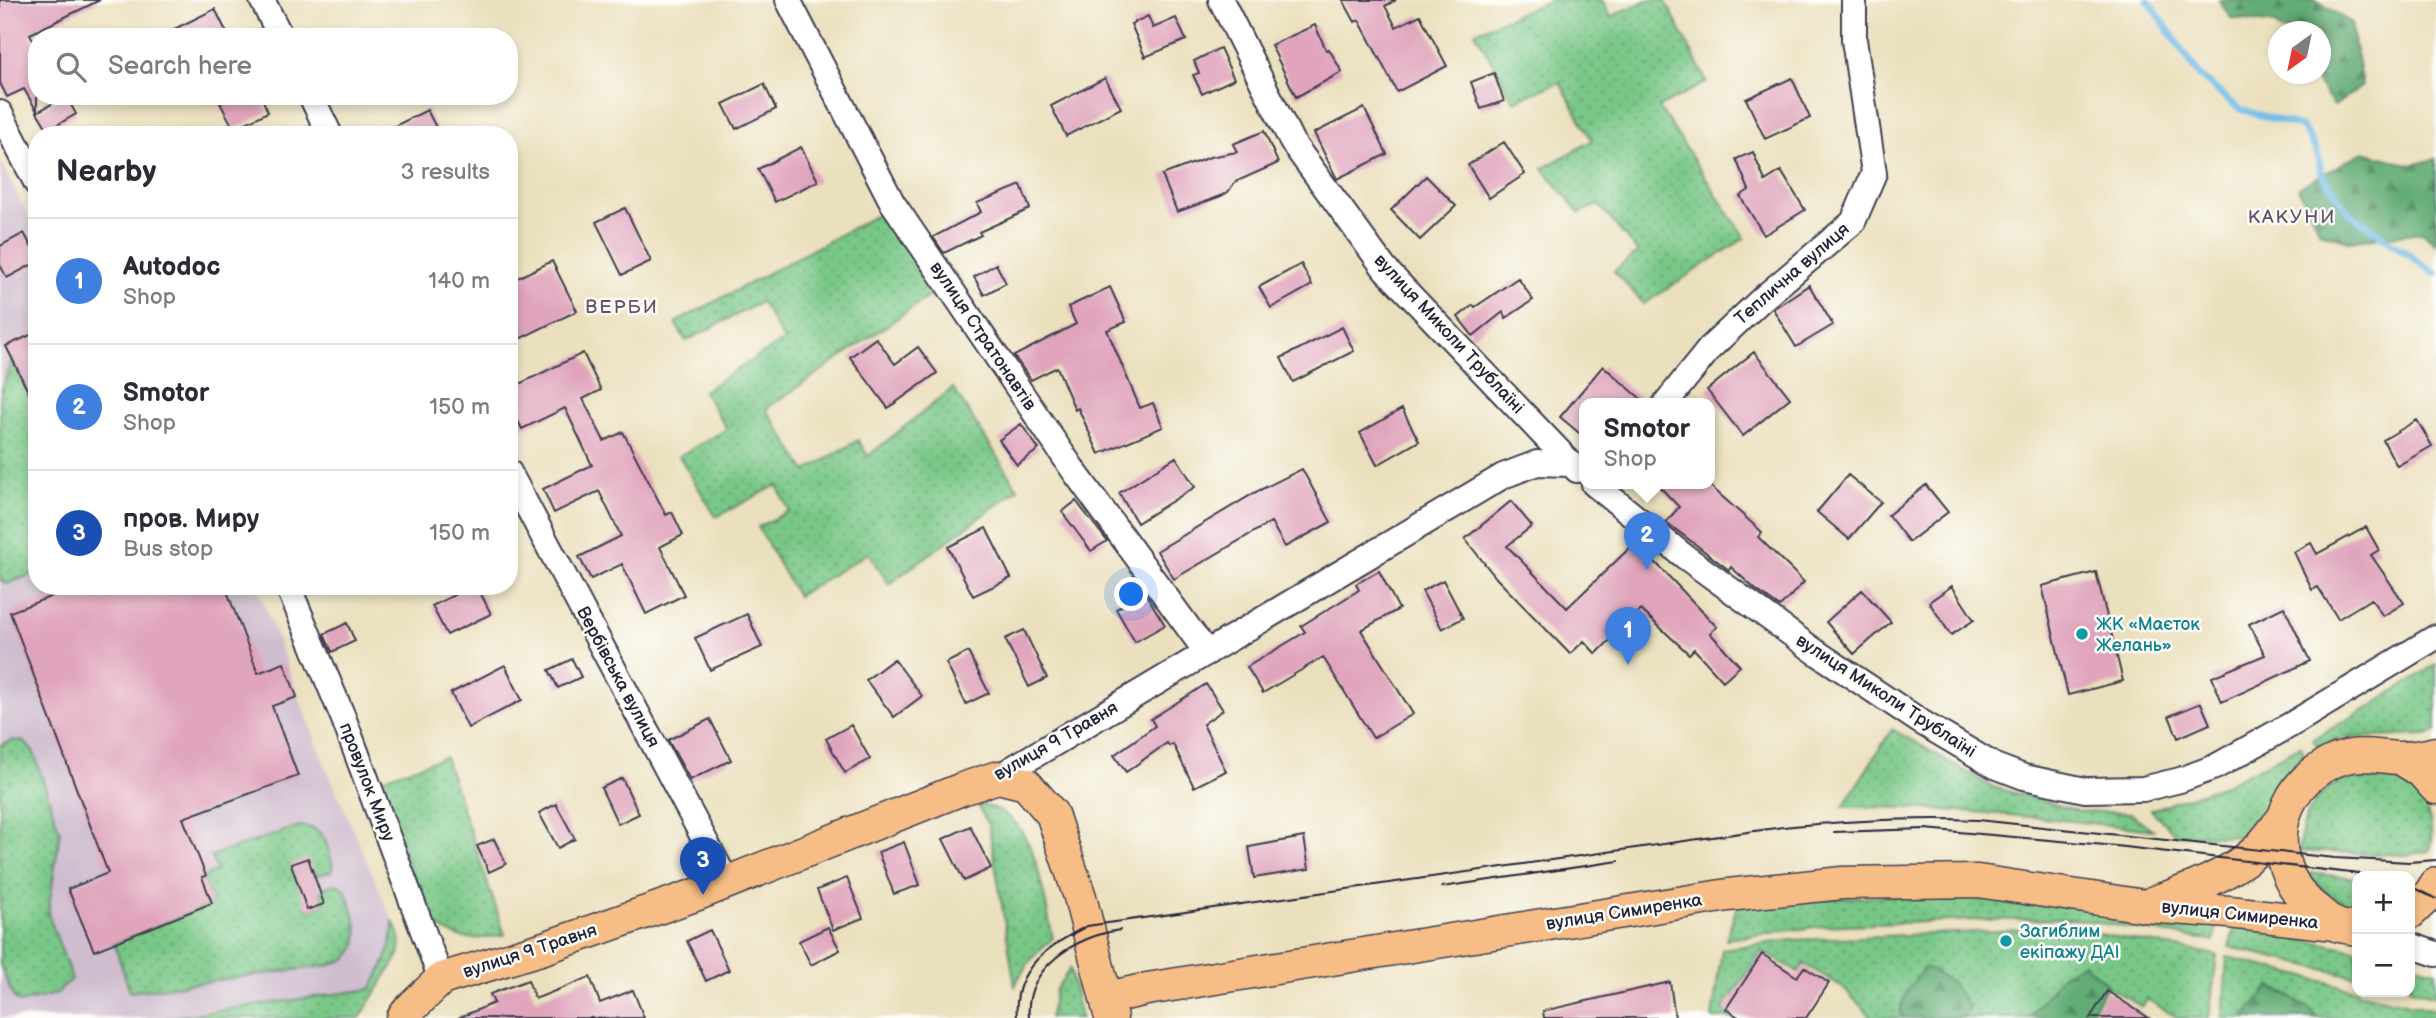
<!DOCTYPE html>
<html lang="en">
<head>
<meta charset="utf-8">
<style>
  body { margin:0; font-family:"Balsamiq Sans",sans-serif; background:#f7f7f7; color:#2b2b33 }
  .controls { position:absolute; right:21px; bottom:21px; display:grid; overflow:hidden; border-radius:14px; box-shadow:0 4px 10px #0003 }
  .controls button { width:63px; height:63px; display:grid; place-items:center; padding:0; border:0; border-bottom:2px solid #e1e1e2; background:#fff; color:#2b2b33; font:35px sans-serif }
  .compass { position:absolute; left:2268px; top:21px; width:63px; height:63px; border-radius:50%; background:#fff; box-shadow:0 4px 10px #0003; rotate:213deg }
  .you { position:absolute; left:1132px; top:595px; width:24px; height:24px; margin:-18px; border:5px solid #fff; border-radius:50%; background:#1a73e8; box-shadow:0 0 0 10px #1a73e833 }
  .badge { display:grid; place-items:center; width:46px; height:46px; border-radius:50%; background:#111827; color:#fff; font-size:23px; font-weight:700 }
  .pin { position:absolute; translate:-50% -58px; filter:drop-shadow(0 2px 4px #0008) }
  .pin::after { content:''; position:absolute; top:37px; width:24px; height:21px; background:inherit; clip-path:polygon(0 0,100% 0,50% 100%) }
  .popup { position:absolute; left:1579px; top:398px; width:136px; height:91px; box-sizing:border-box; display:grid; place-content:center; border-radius:14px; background:#fff; filter:drop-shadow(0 2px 5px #0005); font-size:23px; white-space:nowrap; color:#7c7c81 }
  .popup b { font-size:26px; color:#2b2b33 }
  .popup::after { content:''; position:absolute; left:50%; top:100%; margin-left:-14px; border:14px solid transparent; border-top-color:#fff }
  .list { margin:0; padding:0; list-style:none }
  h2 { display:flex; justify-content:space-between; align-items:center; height:91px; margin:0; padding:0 28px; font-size:30px }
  h2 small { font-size:23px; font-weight:400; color:#7c7c81 }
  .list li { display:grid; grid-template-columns:46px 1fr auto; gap:21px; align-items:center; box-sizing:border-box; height:126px; padding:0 28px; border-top:2px solid #e1e1e2 }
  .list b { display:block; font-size:26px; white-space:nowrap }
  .list p { margin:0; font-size:23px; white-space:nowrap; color:#7c7c81 }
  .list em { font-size:23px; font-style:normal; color:#7c7c81 }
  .icon { flex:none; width:38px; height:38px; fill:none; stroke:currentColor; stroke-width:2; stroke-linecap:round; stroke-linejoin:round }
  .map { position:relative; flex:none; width:2436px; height:1018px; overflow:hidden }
  .search { position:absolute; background:#fff; box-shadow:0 4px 10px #0003; left:28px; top:28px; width:490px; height:77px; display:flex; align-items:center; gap:18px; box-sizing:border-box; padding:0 24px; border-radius:28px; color:#7c7c81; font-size:26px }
  .panel { position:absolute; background:#fff; box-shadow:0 4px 10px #0003; left:28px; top:126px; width:490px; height:469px; border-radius:28px }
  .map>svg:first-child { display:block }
  .industrial { fill:#cfbdcf }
  .grass { fill:url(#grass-dots); stroke:#4d7461; stroke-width:2 }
  .forest { fill:url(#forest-firs); stroke:#426758; stroke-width:2 }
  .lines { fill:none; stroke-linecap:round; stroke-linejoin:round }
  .stream { stroke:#6cbae6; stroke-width:7 }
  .building { fill:#e0a5bd }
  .minor-casing { stroke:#403e4f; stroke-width:28 }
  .major-casing { stroke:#403e4f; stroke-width:35 }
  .minor { stroke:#fff; stroke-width:24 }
  .major { stroke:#f6be86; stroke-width:32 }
  .tram { stroke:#22223b; stroke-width:2 }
  .culture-dot { fill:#0f9aa8; stroke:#fdfcf7; stroke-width:2.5 }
  .labels { text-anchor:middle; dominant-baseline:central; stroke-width:5; stroke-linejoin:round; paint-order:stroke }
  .street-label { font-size:18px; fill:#22223b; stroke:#fdfcf7 }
  .culture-label { font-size:18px; fill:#0d838f; stroke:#fdfcf7; text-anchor:start }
  .neighbourhood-label { font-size:19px; letter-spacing:2px; fill:#645068; stroke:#fdfcf7 }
</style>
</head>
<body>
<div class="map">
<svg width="2436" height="1018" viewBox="0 0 2436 1018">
  <defs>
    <pattern id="grass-dots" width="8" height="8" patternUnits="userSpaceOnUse" patternTransform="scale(1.75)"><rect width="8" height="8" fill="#78c787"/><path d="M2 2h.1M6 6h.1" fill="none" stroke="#62a170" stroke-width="1.8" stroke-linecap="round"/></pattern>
    <pattern id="forest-firs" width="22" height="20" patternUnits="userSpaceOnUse" patternTransform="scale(1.75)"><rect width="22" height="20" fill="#62ac74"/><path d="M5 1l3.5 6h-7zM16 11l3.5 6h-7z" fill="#508c60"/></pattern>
  </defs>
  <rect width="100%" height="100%" fill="#fdfcf7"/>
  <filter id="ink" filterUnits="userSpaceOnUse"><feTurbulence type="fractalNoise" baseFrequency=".0143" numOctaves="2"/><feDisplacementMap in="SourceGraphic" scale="14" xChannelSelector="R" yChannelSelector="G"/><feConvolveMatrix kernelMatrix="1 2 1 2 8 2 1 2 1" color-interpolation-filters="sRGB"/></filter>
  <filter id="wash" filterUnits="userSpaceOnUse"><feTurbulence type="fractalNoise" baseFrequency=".00686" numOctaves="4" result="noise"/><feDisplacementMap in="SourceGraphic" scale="28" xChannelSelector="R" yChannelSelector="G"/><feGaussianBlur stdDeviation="1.57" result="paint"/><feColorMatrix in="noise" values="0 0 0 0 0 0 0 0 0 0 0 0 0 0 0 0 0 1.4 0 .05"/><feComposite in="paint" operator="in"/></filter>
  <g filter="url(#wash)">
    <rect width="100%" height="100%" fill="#ebe0be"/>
    <path class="industrial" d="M0,161L37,233V586H257L324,762L393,922V942L385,965L355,1018H0Z"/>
    <path class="grass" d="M1551,0H1602L1610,17L1647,0H1665L1707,82L1659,107L1745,238L1644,304L1614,271L1638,252L1599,205L1579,213L1543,168L1592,141L1560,82L1514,101L1475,32Z
      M886,210L938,290L766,409L806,471L858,440L868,456L953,388L1018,489L889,584L868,553L797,596L758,527L789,511L777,485L716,517L679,456L727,429L703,391L784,340L761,302L686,341L675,323Z
      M12,358L37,410V572L7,584L0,580V396Z
      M2436,664V732L2426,735L2343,738L2317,746L2313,739L2370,707Z
      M1892,729L1993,787L2078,811L2130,813L2153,830C2050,819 1947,806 1843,807Z
      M14,740L25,742L34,753L60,832L48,914L72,979L56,994L19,1003L13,996L0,965V745Z
      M2301,746L2304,754L2293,764L2266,816L2248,837L2175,834L2151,810L2227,784Z
      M445,757L505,935C470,940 459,943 429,920L377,780Z
      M2365,774C2376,774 2389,773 2399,777C2425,788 2436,827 2429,851L2408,855L2299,851C2303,806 2321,783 2365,774Z
      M977,804C984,806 992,807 998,810C1039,830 1043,898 1053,938C1036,952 1024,966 1015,986L989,826Z
      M300,826C328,828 326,844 333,867L330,872L319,875L313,873L307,910L324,904L320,893L326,887L336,884L345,889C352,910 368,940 347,958C343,961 335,963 331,965L130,992L114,943L212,903L202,877L217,871L211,856Z
      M2307,873L2357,878V908C2336,901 2321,890 2307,873Z
      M1965,892L2217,923L2214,941L2076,919L1979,920L1822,926L1726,939L1738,903Z
      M393,922C401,934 402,942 399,955L360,1018H166L371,989C384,967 393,948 393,922Z
      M2235,926L2357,950V977L2229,947Z
      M2067,928L2217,955L2209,1018H2178L2147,999L2142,1007L2107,986L2087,1018H1873L1841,986L1804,964L1798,972L1762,951L1723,1009L1733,1018H1712L1722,949L1793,940Z
      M2227,957L2357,990V992L2436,1010V1018H2223Z
      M2410,962L2436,971V996L2410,989Z
      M1070,969L1081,1018H1049L1056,989Z"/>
    <path class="forest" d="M2219,0H2316L2351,23L2362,86L2334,106L2311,74H2320V32L2281,31L2275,24L2231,18Z
      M2363,152L2411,165L2436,159V245L2423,232L2349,241L2320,232L2298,188Z
      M2084,963L2107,985L2087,1018H2029L2061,976Z
      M1925,967L1950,981L1969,1007L1963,1018H1904L1900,1013L1906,992Z
      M2270,986L2309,1007L2317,1018H2246V1015Z"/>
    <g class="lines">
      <path class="stream" d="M2148,0L2199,75L2228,100L2242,110L2302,127L2316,150L2322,174L2349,213L2436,274"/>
    </g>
    <g id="blocks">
      <path class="building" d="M0,0H100L30,34L37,48V111L24,89L7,97L0,83Z
        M1343,0H1396L1385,6L1396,27L1420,15L1447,66L1397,92L1359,20L1355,22Z
        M215,9L229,37H158Z
        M1148,16L1153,28L1176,18L1186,40L1145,57L1131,24Z
        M1315,25L1326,50L1329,49L1342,72L1296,97L1271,45Z
        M1220,48L1234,79L1202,94L1193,75L1199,73L1194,61Z
        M1494,73L1504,101L1481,109L1471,82Z
        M1105,78L1121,108L1066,136L1051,106Z
        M1792,78L1810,118L1765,139L1746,99Z
        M764,84L776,109L736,129L723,104Z
        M66,96L76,114L48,130L37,112Z
        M233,96H261L268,112L234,129L220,103Z
        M1364,108L1387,154L1337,179L1314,133Z
        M427,110L440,135H377Z
        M1264,131L1278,163L1235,182L1228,192L1221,196L1177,212L1162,175L1210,157L1237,152L1233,144Z
        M1504,142L1525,174L1489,198L1468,165Z
        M801,147L818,181L775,202L758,169Z
        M1753,152L1765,181L1781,171L1805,210L1764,235L1740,196L1749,190L1736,159Z
        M1426,176L1456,206L1420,240L1391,210Z
        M1021,185L1030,209L979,232L981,235L944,253L933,237L981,212L977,203Z
        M625,208L651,261L622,275L596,222Z
        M24,233L37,257V262L7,278L0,265V246Z
        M552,261L577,311L509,344V282Z
        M996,264L1006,283L984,295L974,277Z
        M1301,264L1312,285L1271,308L1259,287Z
        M1518,278L1533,300L1506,318L1503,312L1473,336L1458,317L1473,305L1475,307Z
        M1809,285L1833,325L1796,347L1773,309Z
        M1110,287L1126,322L1107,330L1140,408L1153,403L1163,427L1099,454L1078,408L1075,410L1057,367L1031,380L1014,356L1076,324L1068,307Z
        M1342,327L1354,351L1293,382L1281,358Z
        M37,332V410L6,346Z
        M876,338L895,364L918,347L937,373L888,408L850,357Z
        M1754,352L1790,398L1743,436L1707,390Z
        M583,353L601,390L583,399L604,441L623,432L666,515L672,512L683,535L660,547L684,595L646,614L622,564L591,579L579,557L621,536L599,491L554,513L543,489L592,465L565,408L522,429L509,403V389Z
        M1603,366L1647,404H1584V437L1560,417Z
        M1402,409L1419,441L1377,465L1360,433Z
        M2417,420L2432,446L2397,466L2383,440Z
        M1021,424L1039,449L1017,465L999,440Z
        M1176,457L1195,487L1137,523L1119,493Z
        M1302,469L1331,522L1285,547L1271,522L1174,579L1157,551L1256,492Z
        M1848,475L1881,502L1849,539L1817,512Z
        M1657,484H1708L1762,532L1758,537L1804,582L1780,607L1755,589L1731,567L1729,570L1666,522L1679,507Z
        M1926,485L1948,512L1909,542L1888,515Z
        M1076,501L1107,541L1091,551L1062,512Z
        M1511,501L1532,526L1507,546L1567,608L1636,542L1717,627L1710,633L1740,666L1723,681L1694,649L1689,654L1641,610L1596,654L1584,641L1570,654L1497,579L1465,539Z
        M2366,527L2379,550L2371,555L2404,603L2383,616L2371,599L2338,619L2318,587L2312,590L2294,552L2311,543L2317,554Z
        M986,528L1011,578L973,596L948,547Z
        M1379,571L1399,609L1361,630L1413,714L1373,738L1323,657L1263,693L1247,667L1305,632L1301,626L1359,590L1356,584Z
        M2096,572L2123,681L2068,695L2042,586Z
        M1443,580L1463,618L1442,629L1422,591Z
        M79,586H225L258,673L284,663L297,697L272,706L298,776L183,818L206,876L202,877L212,903L94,951L68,889L108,873L10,612Z
        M472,586H477L491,614L447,635L432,606Z
        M1952,586L1974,620L1951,635L1929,602Z
        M1862,590L1891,622L1854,654L1826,622Z
        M1145,593L1165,625L1135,642L1116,609Z
        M2284,607L2310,661L2222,702L2212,677L2265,655L2249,624Z
        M747,614L762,647L710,670L695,638Z
        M347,623L355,641L332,652L324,634Z
        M1024,630L1047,678L1029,687L1005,639Z
        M968,652L989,693L966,704L946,663Z
        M572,659L581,677L558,688L549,670Z
        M894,659L922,696L894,717L866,680Z
        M505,665L522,700L468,728L451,693Z
        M1206,684L1223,710L1203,724L1226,771L1194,787L1173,744L1169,746L1167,743L1126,772L1114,755L1155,726L1151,719Z
        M2201,703L2210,724L2178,738L2169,716Z
        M710,719L731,760L690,780L668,740Z
        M851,725L870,759L845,773L826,739Z
        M622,778L639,814L618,824L601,788Z
        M556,804L575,839L558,848L539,813Z
        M970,826L991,868L964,881L943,839Z
        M1304,837L1309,869L1254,878L1249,847Z
        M494,839L506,864L489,872L477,846Z
        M904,842L920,885L894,894L878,852Z
        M308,858L324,904L307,910L291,864Z
        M847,878L863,918L833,930L817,890Z
        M828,927L840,950L811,965L799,941Z
        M710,930L729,970L706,981L687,941Z
        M1762,954L1797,977L1804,967L1829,983L1806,1018H1740L1726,1009Z
        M590,977L600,1003L633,990L644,1018H458L494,1003L490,994L528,980L535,999Z
        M1670,982L1675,1018H1544L1543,1011Z
        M2107,991L2149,1018H2090Z"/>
    </g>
  </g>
  <g filter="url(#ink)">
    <use href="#blocks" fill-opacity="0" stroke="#403e4f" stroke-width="2"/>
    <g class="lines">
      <defs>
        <path id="minor" d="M262,0L281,37
          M788,0L892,202L1074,471L1207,653
          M1221,0L1292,142L1385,269L1577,470
          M311,96L330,135
          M0,113L37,184
          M1665,404L1710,348L1762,299L1853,222L1874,173L1854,40V0
          M509,472L727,882
          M1594,484L1684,556L1816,652L1921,722L1995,766L2024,777L2085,790L2143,789L2180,780L2215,767L2292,724L2436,637
          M288,586L343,717L441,979
          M998,777L1503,476L1537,463L1569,464
          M2410,945L2436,954"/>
        <path id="major" d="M2400,758L2421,771L2436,788
          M2154,902C2190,890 2227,876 2256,851C2266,841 2275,828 2284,817
          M2410,913L2429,895L2436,884
          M2357,929C2351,928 2343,927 2336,925C2330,922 2324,916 2319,912C2266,874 2268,797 2326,765C2353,750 2370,756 2399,758C2411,758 2425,756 2436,753
          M1107,998L1147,989L1728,895L1842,883L1978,881L2145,906L2229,912L2335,924
          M403,1018L408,1011L441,979L541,949L698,894L962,789L998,777L1026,784L1052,814L1080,897L1111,1018"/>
      </defs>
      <use href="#minor" class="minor-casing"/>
      <use href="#major" class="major-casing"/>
      <use href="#minor" class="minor"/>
      <use href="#major" class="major"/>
      <path class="tram" d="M1834,832L1925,829L2116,846L2377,876
        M2410,886L2436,899
        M1442,887L1619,861
        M1017,1018C1012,968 1049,946 1087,926L1783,827C1848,821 1912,817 1978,820L2335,858L2409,862L2436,860
        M1029,1018C1024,968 1076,936 1120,930"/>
    </g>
  </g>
  <g class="culture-dot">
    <circle cx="2082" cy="634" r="7"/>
    <circle cx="2006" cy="941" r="7"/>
  </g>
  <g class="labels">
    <g class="street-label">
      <text transform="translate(1792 274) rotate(-41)">Теплична вулиця</text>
      <text transform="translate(1449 334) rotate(47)">вулиця Миколи Трублаїні</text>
      <text transform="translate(983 336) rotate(56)">вулиця Стратонавтів</text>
      <text transform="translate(618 677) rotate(62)">Вербівська вулиця</text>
      <text transform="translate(1886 696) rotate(33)">вулиця Миколи Трублаїні</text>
      <text transform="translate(1056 741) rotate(-30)">вулиця 9 Травня</text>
      <text transform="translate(367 782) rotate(69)">провулок Миру</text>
      <text transform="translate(1624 912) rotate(-9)">вулиця Симиренка</text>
      <text transform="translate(2240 915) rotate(6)">вулиця Симиренка</text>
      <text transform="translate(530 951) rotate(-18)">вулиця 9 Травня</text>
    </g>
    <g class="culture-label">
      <text x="2096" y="624">ЖК «Маєток<tspan x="2096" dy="21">Желань»</tspan></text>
      <text x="2020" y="931">Загиблим<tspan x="2020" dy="21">екіпажу ДАІ</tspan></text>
    </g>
    <g class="neighbourhood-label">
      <text x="2292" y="217">КАКУНИ</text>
      <text x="622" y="307">ВЕРБИ</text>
    </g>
  </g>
</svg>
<div class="controls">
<button>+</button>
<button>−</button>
</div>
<svg class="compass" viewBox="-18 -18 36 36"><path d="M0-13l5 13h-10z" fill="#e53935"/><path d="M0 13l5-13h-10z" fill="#7c7c81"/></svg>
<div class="you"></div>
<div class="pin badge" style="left:1628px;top:665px;background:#3f7fe0">1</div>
<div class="pin badge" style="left:1647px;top:570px;background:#3f7fe0">2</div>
<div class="popup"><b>Smotor</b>Shop</div>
<div class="pin badge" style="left:703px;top:895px;background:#1a4fb4">3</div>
<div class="search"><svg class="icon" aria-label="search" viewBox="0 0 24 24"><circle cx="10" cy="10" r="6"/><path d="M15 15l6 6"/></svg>Search here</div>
<section class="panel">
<h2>Nearby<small>3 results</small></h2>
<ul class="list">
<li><span class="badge" style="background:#3f7fe0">1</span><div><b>Autodoc</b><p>Shop</p></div><em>140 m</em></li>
<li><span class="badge" style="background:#3f7fe0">2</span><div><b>Smotor</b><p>Shop</p></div><em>150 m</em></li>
<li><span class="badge" style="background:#1a4fb4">3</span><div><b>пров. Миру</b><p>Bus stop</p></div><em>150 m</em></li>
</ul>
</section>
</div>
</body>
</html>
